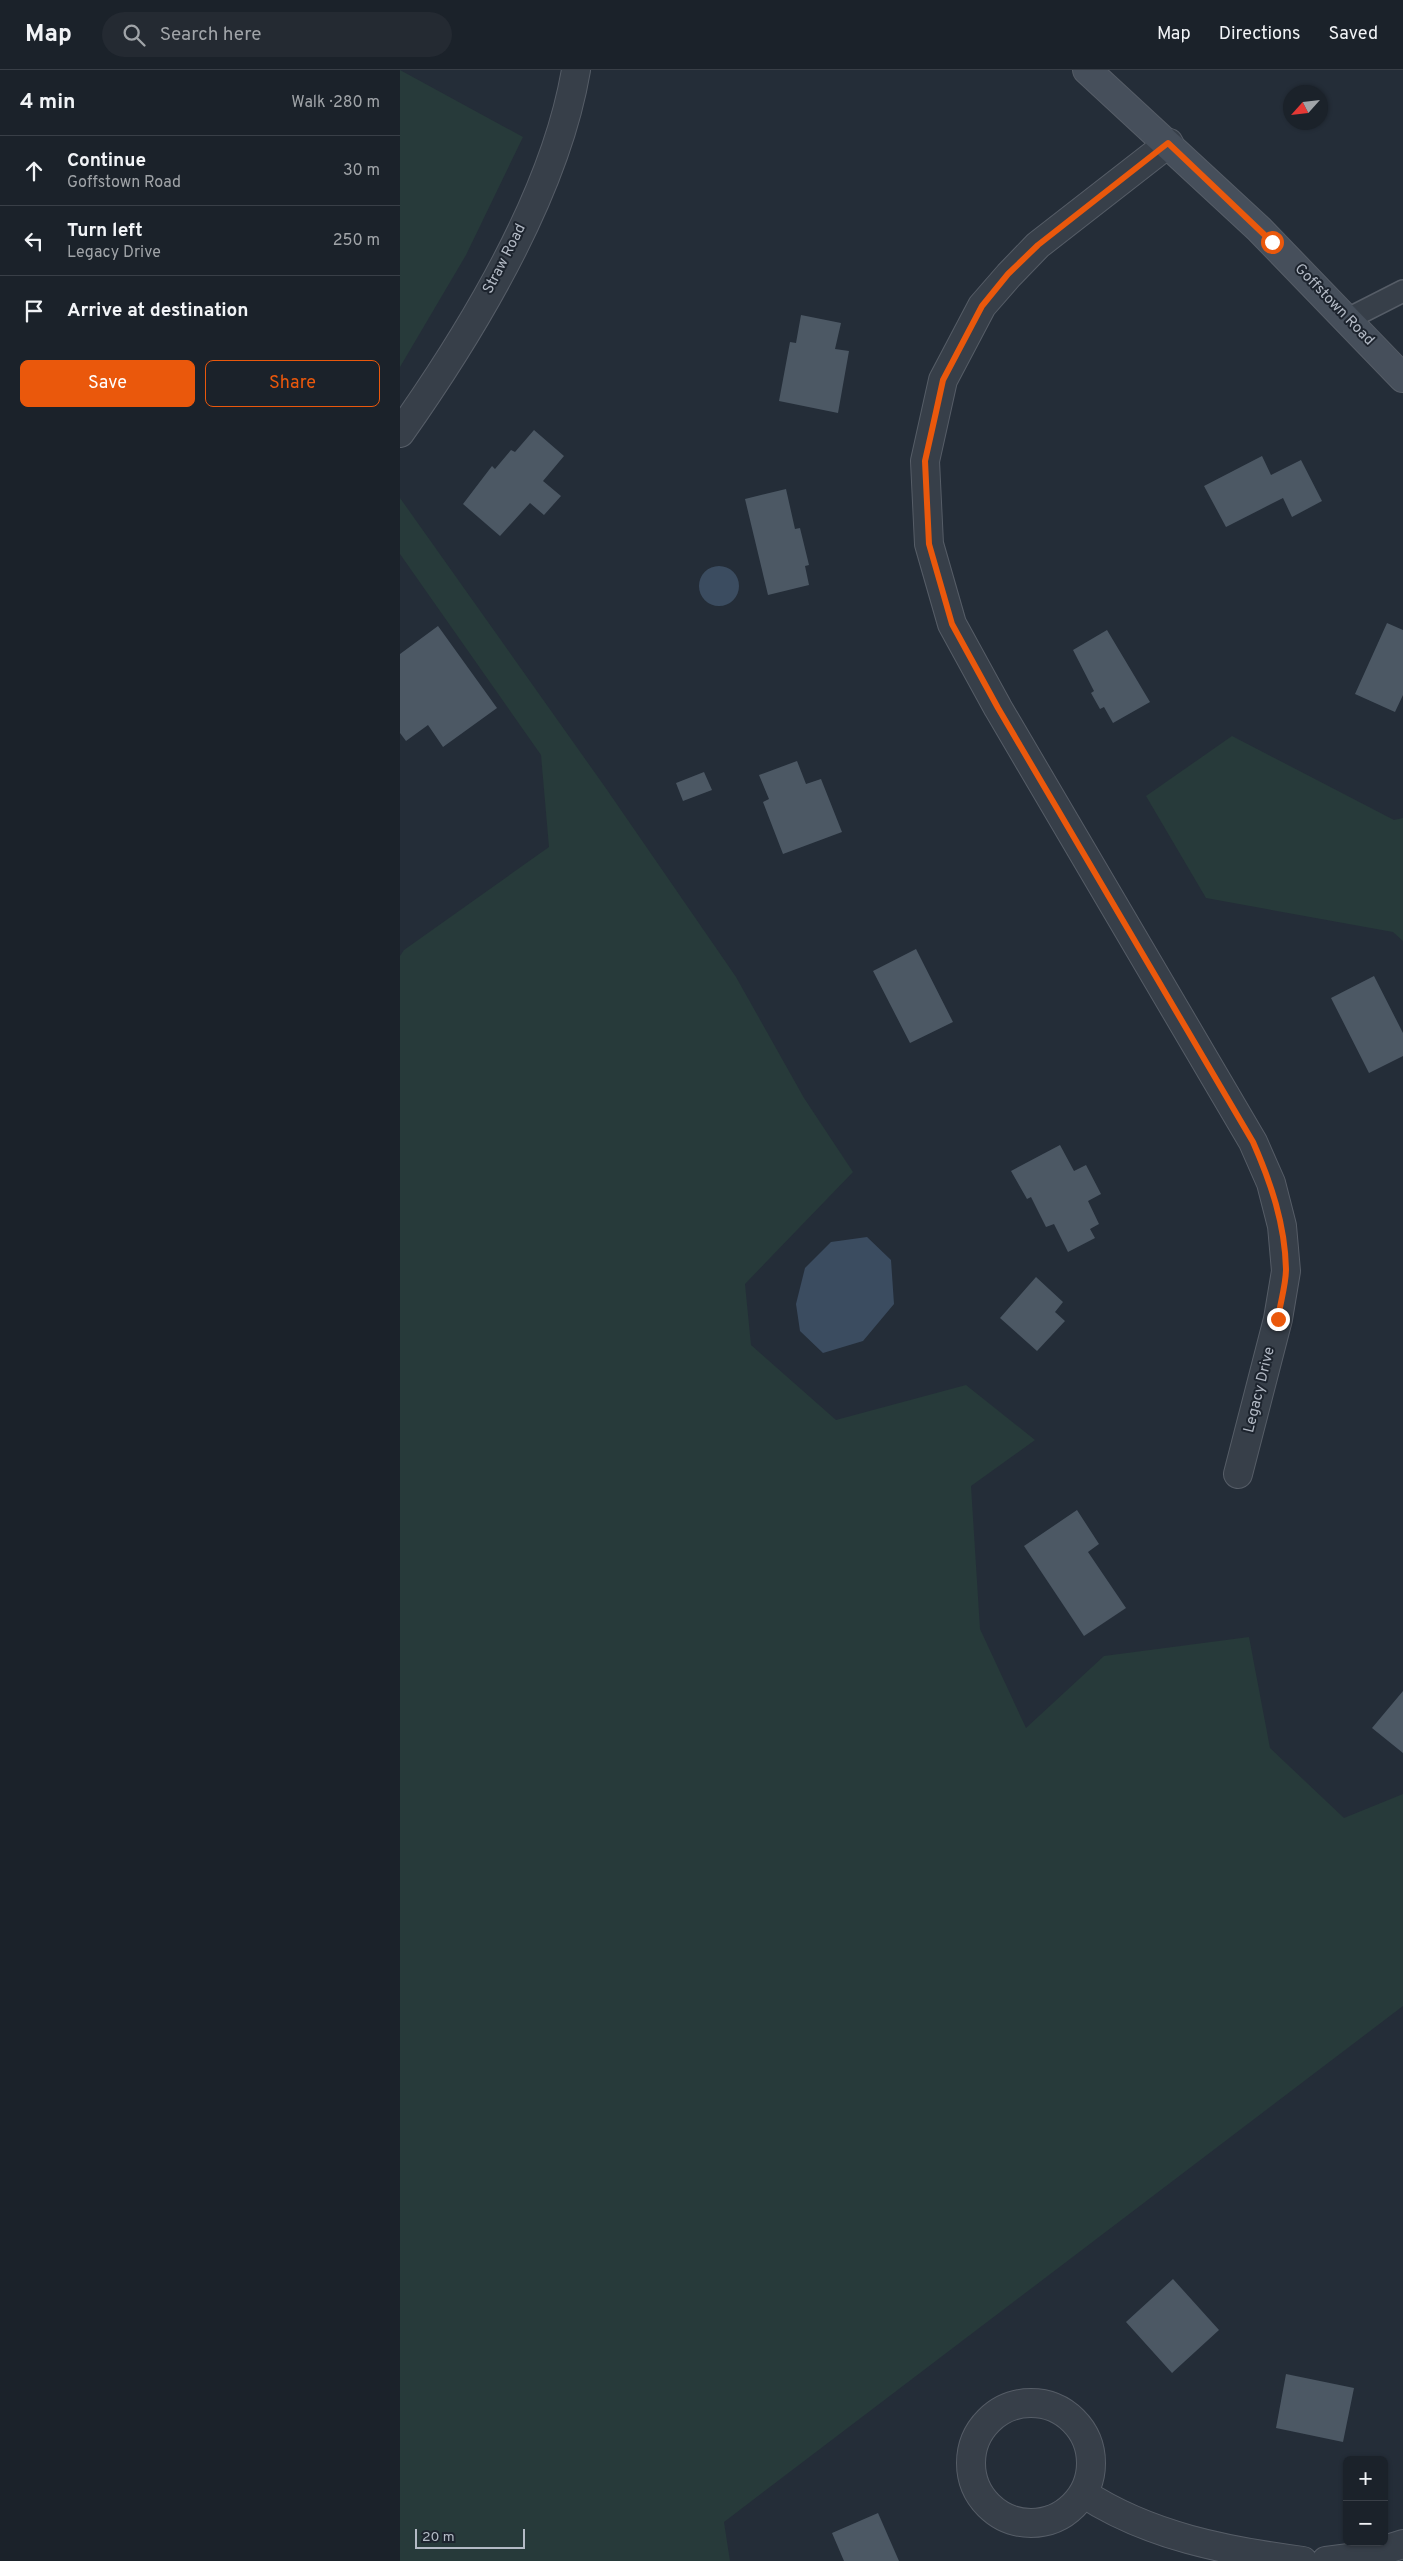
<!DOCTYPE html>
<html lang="en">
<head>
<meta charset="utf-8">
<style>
  body { margin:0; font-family:Overpass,sans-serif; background:#242a32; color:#f1f3f6 }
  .controls { position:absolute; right:15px; bottom:15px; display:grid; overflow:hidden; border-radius:8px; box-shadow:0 1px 4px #0004 }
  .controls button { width:45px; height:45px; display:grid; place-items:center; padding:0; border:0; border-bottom:1px solid #393f47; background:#1b222a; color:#f1f3f6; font:25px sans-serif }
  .compass { position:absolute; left:883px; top:15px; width:45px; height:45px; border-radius:50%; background:#1b222a; box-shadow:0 1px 4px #0004; rotate:243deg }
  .scale { position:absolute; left:15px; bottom:12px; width:110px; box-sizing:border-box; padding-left:5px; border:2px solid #b3bac5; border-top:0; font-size:14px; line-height:18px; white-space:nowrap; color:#b3bac5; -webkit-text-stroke:4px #1d242e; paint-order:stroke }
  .stop { position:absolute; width:15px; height:15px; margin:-11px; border:4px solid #ea580c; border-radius:50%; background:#fff }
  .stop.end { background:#ea580c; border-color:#fff; box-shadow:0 1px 5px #0008 }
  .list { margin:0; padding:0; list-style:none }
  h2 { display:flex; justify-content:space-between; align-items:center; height:65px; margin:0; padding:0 20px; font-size:21px }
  h2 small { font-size:16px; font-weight:400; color:#a0a4a8 }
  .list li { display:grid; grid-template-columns:32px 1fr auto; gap:15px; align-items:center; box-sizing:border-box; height:70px; padding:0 20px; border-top:1px solid #393f47 }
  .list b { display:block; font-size:19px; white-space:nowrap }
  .list p { margin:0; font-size:16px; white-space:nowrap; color:#a0a4a8 }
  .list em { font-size:16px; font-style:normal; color:#a0a4a8 }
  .actions { display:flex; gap:10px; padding:15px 20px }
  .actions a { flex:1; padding:11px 0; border:1px solid #ea580c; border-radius:8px; text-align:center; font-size:18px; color:#ea580c }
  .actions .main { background:#ea580c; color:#fff }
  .icon { flex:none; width:28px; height:28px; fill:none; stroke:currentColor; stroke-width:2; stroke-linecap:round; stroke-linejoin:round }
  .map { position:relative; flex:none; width:1003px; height:2491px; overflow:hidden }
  header { display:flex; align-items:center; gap:30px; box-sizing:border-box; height:70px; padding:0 25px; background:#1b222a; border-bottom:1px solid #393f47 }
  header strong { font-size:24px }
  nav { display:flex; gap:28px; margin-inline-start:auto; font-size:18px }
  .search { width:350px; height:45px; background:#242a32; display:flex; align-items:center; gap:12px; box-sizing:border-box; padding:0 18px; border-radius:28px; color:#a0a4a8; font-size:19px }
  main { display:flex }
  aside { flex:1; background:#1b222a }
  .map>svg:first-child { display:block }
  .green { fill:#273a3a }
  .water { fill:#3b4c60 }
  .building { fill:#4c5864 }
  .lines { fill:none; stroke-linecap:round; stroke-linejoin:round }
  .lane-casing { stroke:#565d67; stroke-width:24 }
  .street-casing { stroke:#565d67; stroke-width:30 }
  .secondary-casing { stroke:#565d67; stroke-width:30 }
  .lane { stroke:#373f49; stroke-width:21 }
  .street { stroke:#373f49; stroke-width:28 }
  .secondary { stroke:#464f5b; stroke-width:28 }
  .route { stroke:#ea580c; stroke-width:6 }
  .labels { text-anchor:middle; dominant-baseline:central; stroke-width:4; stroke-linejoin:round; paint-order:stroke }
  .street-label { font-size:15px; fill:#b3bac5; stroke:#1d242e }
</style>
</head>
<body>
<header>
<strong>Map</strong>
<div class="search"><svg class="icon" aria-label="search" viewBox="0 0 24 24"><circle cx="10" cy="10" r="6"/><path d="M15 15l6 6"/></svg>Search here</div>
<nav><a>Map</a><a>Directions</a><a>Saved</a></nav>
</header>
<main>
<aside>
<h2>4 min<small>Walk · 280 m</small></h2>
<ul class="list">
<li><svg class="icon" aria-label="ahead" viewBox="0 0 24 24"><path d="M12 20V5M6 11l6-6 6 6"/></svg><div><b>Continue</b><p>Goffstown Road</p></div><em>30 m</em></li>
<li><svg class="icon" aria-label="left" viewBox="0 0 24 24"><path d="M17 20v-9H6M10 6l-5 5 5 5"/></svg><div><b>Turn left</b><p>Legacy Drive</p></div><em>250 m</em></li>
<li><svg class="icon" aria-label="arrive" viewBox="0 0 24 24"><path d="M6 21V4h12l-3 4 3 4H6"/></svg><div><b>Arrive at destination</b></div></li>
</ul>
<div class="actions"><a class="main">Save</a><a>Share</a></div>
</aside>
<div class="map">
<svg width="1003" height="2491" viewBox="0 0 1003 2491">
  <rect width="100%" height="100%" fill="#242d38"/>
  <path class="green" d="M0,0L123,67L66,185L0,297Z
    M0,428L205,717L336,907L404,1028L453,1102L345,1214L351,1275L436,1350L566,1315L635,1370L571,1416L580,1559L626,1658L704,1586L849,1567L870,1678L944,1748L1003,1724V1936L324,2452L330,2491H0V886L4,880L149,777L141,685L0,484Z
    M832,666L994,750L1003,748V871L993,862L806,828L746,726Z"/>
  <path class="water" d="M299 516a20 20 0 1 1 40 0a20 20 0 1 1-40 0Z
    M467,1167L491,1190L494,1234L463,1271L423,1283L400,1261L396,1234L405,1198L431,1172Z"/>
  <path class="building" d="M401,245L441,253L435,279L449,281L438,343L379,331L390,272L396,273Z
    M134,360L164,386L143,411L161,426L144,445L130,433L100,466L63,434L92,396L95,399L111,380L115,382Z
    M862,386L871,405L901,390L922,431L892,447L883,428L826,457L804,416Z
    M386,419L395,459L400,458L409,495L405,496L409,515L368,525L345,429Z
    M987,553L1003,560V625L995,642L955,624Z
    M38,556L97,638L43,677L28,655L6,671L0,663V584Z
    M707,560L750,632L713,653L704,637L700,639L691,623L694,621L673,580Z
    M397,691L406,714L421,709L442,762L383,784L363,732L369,729L359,705Z
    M304,702L312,720L283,731L276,713Z
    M516,879L553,952L510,973L473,901Z
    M974,906L1003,963V986L969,1003L931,928Z
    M660,1075L674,1101L686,1095L701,1124L688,1131L699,1154L690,1159L695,1168L668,1182L654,1154L646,1157L631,1127L627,1129L611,1101Z
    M636,1207L663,1232L655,1242L665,1251L637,1281L600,1248Z
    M677,1440L699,1474L688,1482L726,1538L684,1566L624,1476Z
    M1003,1621V1683L972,1658Z
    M773,2209L819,2260L772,2303L726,2252Z
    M886,2304L954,2318L943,2372L876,2358Z
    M478,2443L499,2491H444L432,2463Z"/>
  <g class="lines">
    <defs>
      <path id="lane" d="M948,249L1003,221"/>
      <path id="street" d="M769,73L638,175L609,205L582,236L543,310L525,391L529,474L552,554L598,638L853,1072L871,1113L882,1156L886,1201L878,1249L838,1404
        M0,363C72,261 155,124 176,0
        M571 2393a60 60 0 1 1 120 0a60 60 0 1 1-120 0Z
        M683,2423C748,2466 827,2481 903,2491
        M926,2491L965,2486L1003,2474"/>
      <path id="secondary" d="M687,0L859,159L1003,308"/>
    </defs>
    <use href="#lane" class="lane-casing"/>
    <use href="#street" class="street-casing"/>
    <use href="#secondary" class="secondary-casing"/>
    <use href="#lane" class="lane"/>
    <use href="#street" class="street"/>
    <use href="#secondary" class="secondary"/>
  </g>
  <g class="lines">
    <path class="route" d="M872,172L768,73L638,175L608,204L582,236L543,310L536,342L525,391L529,474L552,554L598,638L853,1072C871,1113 885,1154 886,1199C886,1215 880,1233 878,1249"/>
  </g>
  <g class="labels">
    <g class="street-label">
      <text transform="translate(105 189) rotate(-63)">Straw Road</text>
      <text transform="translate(934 235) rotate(46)">Goffstown Road</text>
      <text transform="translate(860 1320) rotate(-76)">Legacy Drive</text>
    </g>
  </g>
</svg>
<div class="controls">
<button>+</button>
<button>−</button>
</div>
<svg class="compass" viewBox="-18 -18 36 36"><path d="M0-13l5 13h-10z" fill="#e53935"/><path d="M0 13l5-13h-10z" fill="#a0a4a8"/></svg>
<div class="scale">20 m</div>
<div class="stop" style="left:872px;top:172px"></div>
<div class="stop end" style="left:878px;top:1249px"></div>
</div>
</main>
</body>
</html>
